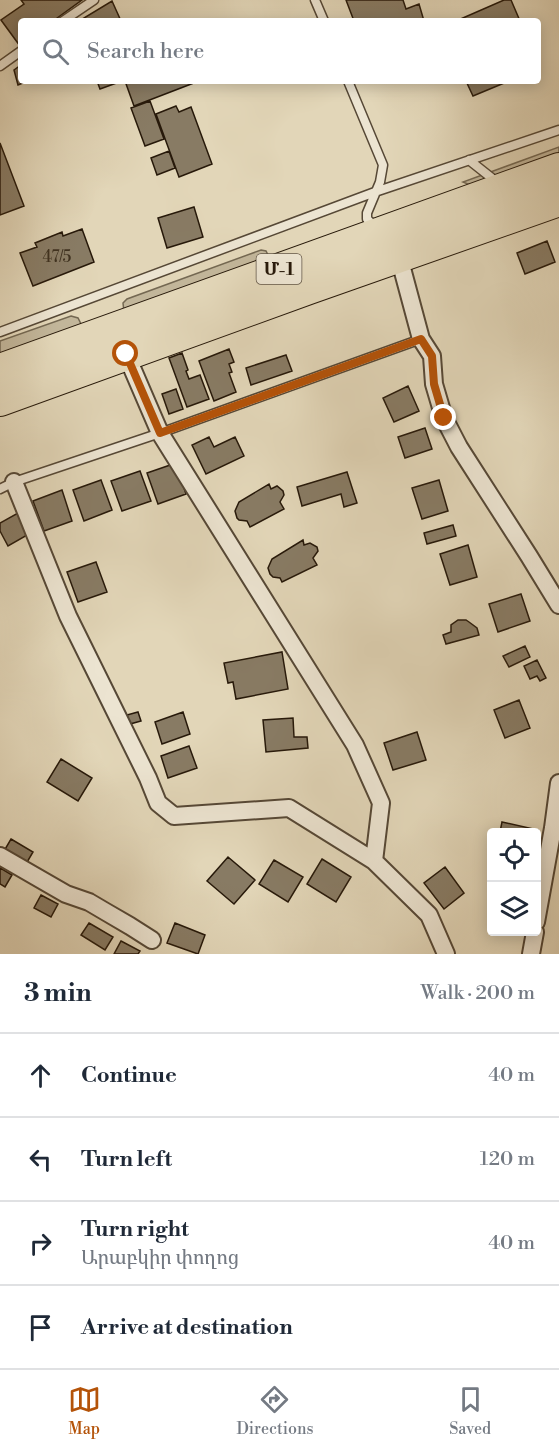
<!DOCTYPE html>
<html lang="en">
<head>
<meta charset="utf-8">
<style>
  body { margin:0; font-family:"Libre Bodoni","Noto Serif Armenian",serif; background:#f6f6f7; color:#1f2937 }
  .controls { position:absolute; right:18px; bottom:18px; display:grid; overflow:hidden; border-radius:6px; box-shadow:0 3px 15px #0003 }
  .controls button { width:54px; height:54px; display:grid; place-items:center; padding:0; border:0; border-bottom:2px solid #e0e1e3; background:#fff; color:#1f2937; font:30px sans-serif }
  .stop { position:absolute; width:18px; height:18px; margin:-14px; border:4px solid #b45309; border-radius:50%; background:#fff }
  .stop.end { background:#b45309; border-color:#fff; box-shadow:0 2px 6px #0008 }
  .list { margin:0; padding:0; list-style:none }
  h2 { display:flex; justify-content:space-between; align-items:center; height:78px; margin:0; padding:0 24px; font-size:26px }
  h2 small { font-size:20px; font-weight:400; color:#747a83 }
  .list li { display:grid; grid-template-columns:39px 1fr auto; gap:18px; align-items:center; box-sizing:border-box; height:84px; padding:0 24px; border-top:2px solid #e0e1e3 }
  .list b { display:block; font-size:22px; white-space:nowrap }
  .list p { margin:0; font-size:20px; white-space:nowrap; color:#747a83 }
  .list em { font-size:20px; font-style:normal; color:#747a83 }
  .icon { flex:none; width:33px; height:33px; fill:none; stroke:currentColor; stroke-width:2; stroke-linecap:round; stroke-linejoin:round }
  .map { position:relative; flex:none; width:559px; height:954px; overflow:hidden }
  .search { position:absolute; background:#fff; box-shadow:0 3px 15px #0003; left:18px; right:18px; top:18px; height:66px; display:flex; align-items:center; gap:15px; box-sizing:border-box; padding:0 21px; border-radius:6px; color:#747a83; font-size:22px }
  .sheet { height:414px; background:#fff }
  nav { display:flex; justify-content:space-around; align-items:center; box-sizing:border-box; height:84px; border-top:2px solid #e0e1e3; background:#fff; font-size:16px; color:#747a83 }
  nav a { display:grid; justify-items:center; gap:3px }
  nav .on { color:#b45309 }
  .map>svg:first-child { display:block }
  .green { fill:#c2b69a; stroke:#746852; stroke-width:1.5 }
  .building { fill:#887b64; stroke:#27190a; stroke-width:1.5 }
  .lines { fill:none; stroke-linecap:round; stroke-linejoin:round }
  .lane-casing { stroke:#564836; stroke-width:11 }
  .street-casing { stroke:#564836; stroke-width:20 }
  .highway-casing { stroke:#27190a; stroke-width:34 }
  .lane { stroke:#ece4d1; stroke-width:8 }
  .street { stroke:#ece4d1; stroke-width:16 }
  .highway { stroke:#e2d6b8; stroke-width:32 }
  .route { stroke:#b45309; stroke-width:8 }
  .labels { text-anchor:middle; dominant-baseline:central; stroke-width:6; stroke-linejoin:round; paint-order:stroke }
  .number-label { font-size:16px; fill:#3f3220 }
  .shield { fill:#ece4d1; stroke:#625646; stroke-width:1.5 }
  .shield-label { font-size:18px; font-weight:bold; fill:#27190a }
</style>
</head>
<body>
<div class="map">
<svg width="559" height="954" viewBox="0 0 559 954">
  <rect width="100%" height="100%" fill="#e2d6b8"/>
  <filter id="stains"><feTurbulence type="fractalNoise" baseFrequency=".00333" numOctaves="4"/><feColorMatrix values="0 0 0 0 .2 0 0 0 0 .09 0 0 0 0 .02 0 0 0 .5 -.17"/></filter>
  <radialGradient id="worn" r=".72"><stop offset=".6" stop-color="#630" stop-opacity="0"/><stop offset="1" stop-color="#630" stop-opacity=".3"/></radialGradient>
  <path class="green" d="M559,147V159L470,185L463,182Z
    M261,250L266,251L269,257L124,312L123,303L127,299Z
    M71,316L78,318L83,328L0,365V341Z"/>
  <path class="building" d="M21,0H82L53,21H21L20,46L1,20L24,4Z
    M346,0H403L406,9L419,4L424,21H354Z
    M504,0H511L520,21H456Z
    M112,1L121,21H79Z
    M21,65V81H28L18,85L14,70Z
    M97,81H122L100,89Z
    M125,81H199L134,106Z
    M466,81H509L473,96Z
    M150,101L164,139L145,146L131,108Z
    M176,106L179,112L191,107L212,164L179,177L156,114Z
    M0,143L24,206L0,215Z
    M169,151L175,168L157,175L151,158Z
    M194,207L203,237L167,248L158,218Z
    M82,229L94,262L33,286L20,253L37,247L35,243L62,232L63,236Z
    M547,241L555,262L525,274L517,253Z
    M229,349L234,362L229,364L232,372L229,373L236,392L214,401L199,361Z
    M182,353L188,370L186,371L189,379L200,375L209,399L187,407L169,358Z
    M286,355L292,371L251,385L246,368Z
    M408,386L419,411L394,422L383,398Z
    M176,389L183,409L169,414L162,394Z
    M425,428L432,449L405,458L398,437Z
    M209,437L214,447L235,437L244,456L206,474L192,445Z
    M176,463L186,494L158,504L147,473Z
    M140,471L151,501L122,511L111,481Z
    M347,472L357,503L344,507L341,494L302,506L297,487Z
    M101,480L112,510L84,521L73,490Z
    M439,480L448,511L422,519L412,488Z
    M269,484L271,489L277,486L283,491L284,495L280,502L284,509L250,527L247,521L239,520L237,518L235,511L239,502Z
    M62,490L72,521L44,531L33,501Z
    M18,513L29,534L8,546L0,531V523Z
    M453,525L456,536L427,544L424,533Z
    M303,540L304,545L310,543L317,547L318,551L313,558L317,565L282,582L280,578L273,577L270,574L268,568L272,559Z
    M468,545L477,577L450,585L440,554Z
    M96,562L107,592L78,602L67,572Z
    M521,594L530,621L498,632L489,604Z
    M458,620H466L469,622L477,628L479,635L446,644L443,635L451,632V625Z
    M525,646L530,657L509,667L503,656Z
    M282,652L288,689L236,699L233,682L228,683L224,663Z
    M537,660L546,678L540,681L537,676L530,679L524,666Z
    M519,700L530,728L505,738L494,710Z
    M138,712L141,721L130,724L127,715Z
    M183,712L190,734L162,744L155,722Z
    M293,718L294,737H307L308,748L266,752L263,720Z
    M417,732L426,760L393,770L384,743Z
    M189,746L197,768L168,778L161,756Z
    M61,759L92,778L78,801L47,782Z
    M502,822L538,830L536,839V832H500Z
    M11,839L33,852L26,864L4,851Z
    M228,857L255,880L234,904L207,881Z
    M322,859L351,877L336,902L307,884Z
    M274,860L303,877L288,902L259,884Z
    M445,867L464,893L444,909L424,883Z
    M0,868L12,875L5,887L0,884Z
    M41,895L58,904L51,917L34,908Z
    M89,923L113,937L105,950L81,935Z
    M175,923L205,935L198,954L167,943Z
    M121,941L140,951L138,954H114Z"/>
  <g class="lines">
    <defs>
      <path id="lane" d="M315,0L324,21
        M63,21L94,0
        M0,66L21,51
        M348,81L383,165L380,182L367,213V219L377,228
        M469,160L498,183
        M0,332L375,192L559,130
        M0,489L14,482L160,433L421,339"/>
      <path id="street" d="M399,257L421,339L432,356L434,384L444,418L459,447L529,556L559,605
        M126,354L160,433L355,745L381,803L374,861L429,915L446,954
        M14,482L68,616L148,778L158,803L174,816L289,808L374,861
        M0,856L66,894L89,902L106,912L130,926L152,940
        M536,922L553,828L559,783
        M531,954L535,932"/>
      <path id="highway" d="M0,370L559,169
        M0,400L309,288L559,200"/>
    </defs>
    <use href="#lane" class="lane-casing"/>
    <use href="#street" class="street-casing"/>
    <use href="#highway" class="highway-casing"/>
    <use href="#lane" class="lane"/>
    <use href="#street" class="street"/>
    <use href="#highway" class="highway"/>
  </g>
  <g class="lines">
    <path class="route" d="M126,354L160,433L421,339L432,356L434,384L444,418"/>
  </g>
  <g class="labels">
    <g class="number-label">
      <text x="57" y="257">47/5</text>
    </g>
    <rect class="shield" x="256.5" y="254" width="45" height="30" rx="4.5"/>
    <g class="shield-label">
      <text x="279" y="269">Մ-1</text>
    </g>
  </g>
  <rect width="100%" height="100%" filter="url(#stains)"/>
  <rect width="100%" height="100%" fill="url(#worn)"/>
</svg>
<div class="controls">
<button><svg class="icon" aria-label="locate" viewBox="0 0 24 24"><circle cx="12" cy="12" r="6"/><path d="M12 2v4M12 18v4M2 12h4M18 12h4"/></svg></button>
<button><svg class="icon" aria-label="layers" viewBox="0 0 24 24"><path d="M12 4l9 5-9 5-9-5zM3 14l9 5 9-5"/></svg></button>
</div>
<div class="stop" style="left:126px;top:354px"></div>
<div class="stop end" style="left:444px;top:418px"></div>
<div class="search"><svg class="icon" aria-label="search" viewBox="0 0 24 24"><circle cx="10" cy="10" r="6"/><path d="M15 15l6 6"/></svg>Search here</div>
</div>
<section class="sheet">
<h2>3 min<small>Walk · 200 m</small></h2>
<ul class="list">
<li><svg class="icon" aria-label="ahead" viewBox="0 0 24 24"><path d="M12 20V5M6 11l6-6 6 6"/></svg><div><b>Continue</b></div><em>40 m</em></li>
<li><svg class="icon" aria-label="left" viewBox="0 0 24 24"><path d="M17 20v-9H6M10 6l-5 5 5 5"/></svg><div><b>Turn left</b></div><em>120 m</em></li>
<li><svg class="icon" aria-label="right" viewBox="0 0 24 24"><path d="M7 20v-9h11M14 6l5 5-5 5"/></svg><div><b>Turn right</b><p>Արաբկիր փողոց</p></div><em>40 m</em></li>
<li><svg class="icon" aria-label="arrive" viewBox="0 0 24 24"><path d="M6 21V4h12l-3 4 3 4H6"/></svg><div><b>Arrive at destination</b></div></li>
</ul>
</section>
<nav>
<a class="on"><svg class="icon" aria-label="map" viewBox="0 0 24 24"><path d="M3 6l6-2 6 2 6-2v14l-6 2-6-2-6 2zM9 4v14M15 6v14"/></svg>Map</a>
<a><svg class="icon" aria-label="directions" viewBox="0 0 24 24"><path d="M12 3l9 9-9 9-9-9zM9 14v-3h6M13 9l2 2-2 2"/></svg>Directions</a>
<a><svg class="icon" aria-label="saved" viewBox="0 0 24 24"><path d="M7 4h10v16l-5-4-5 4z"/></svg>Saved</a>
</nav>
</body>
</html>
